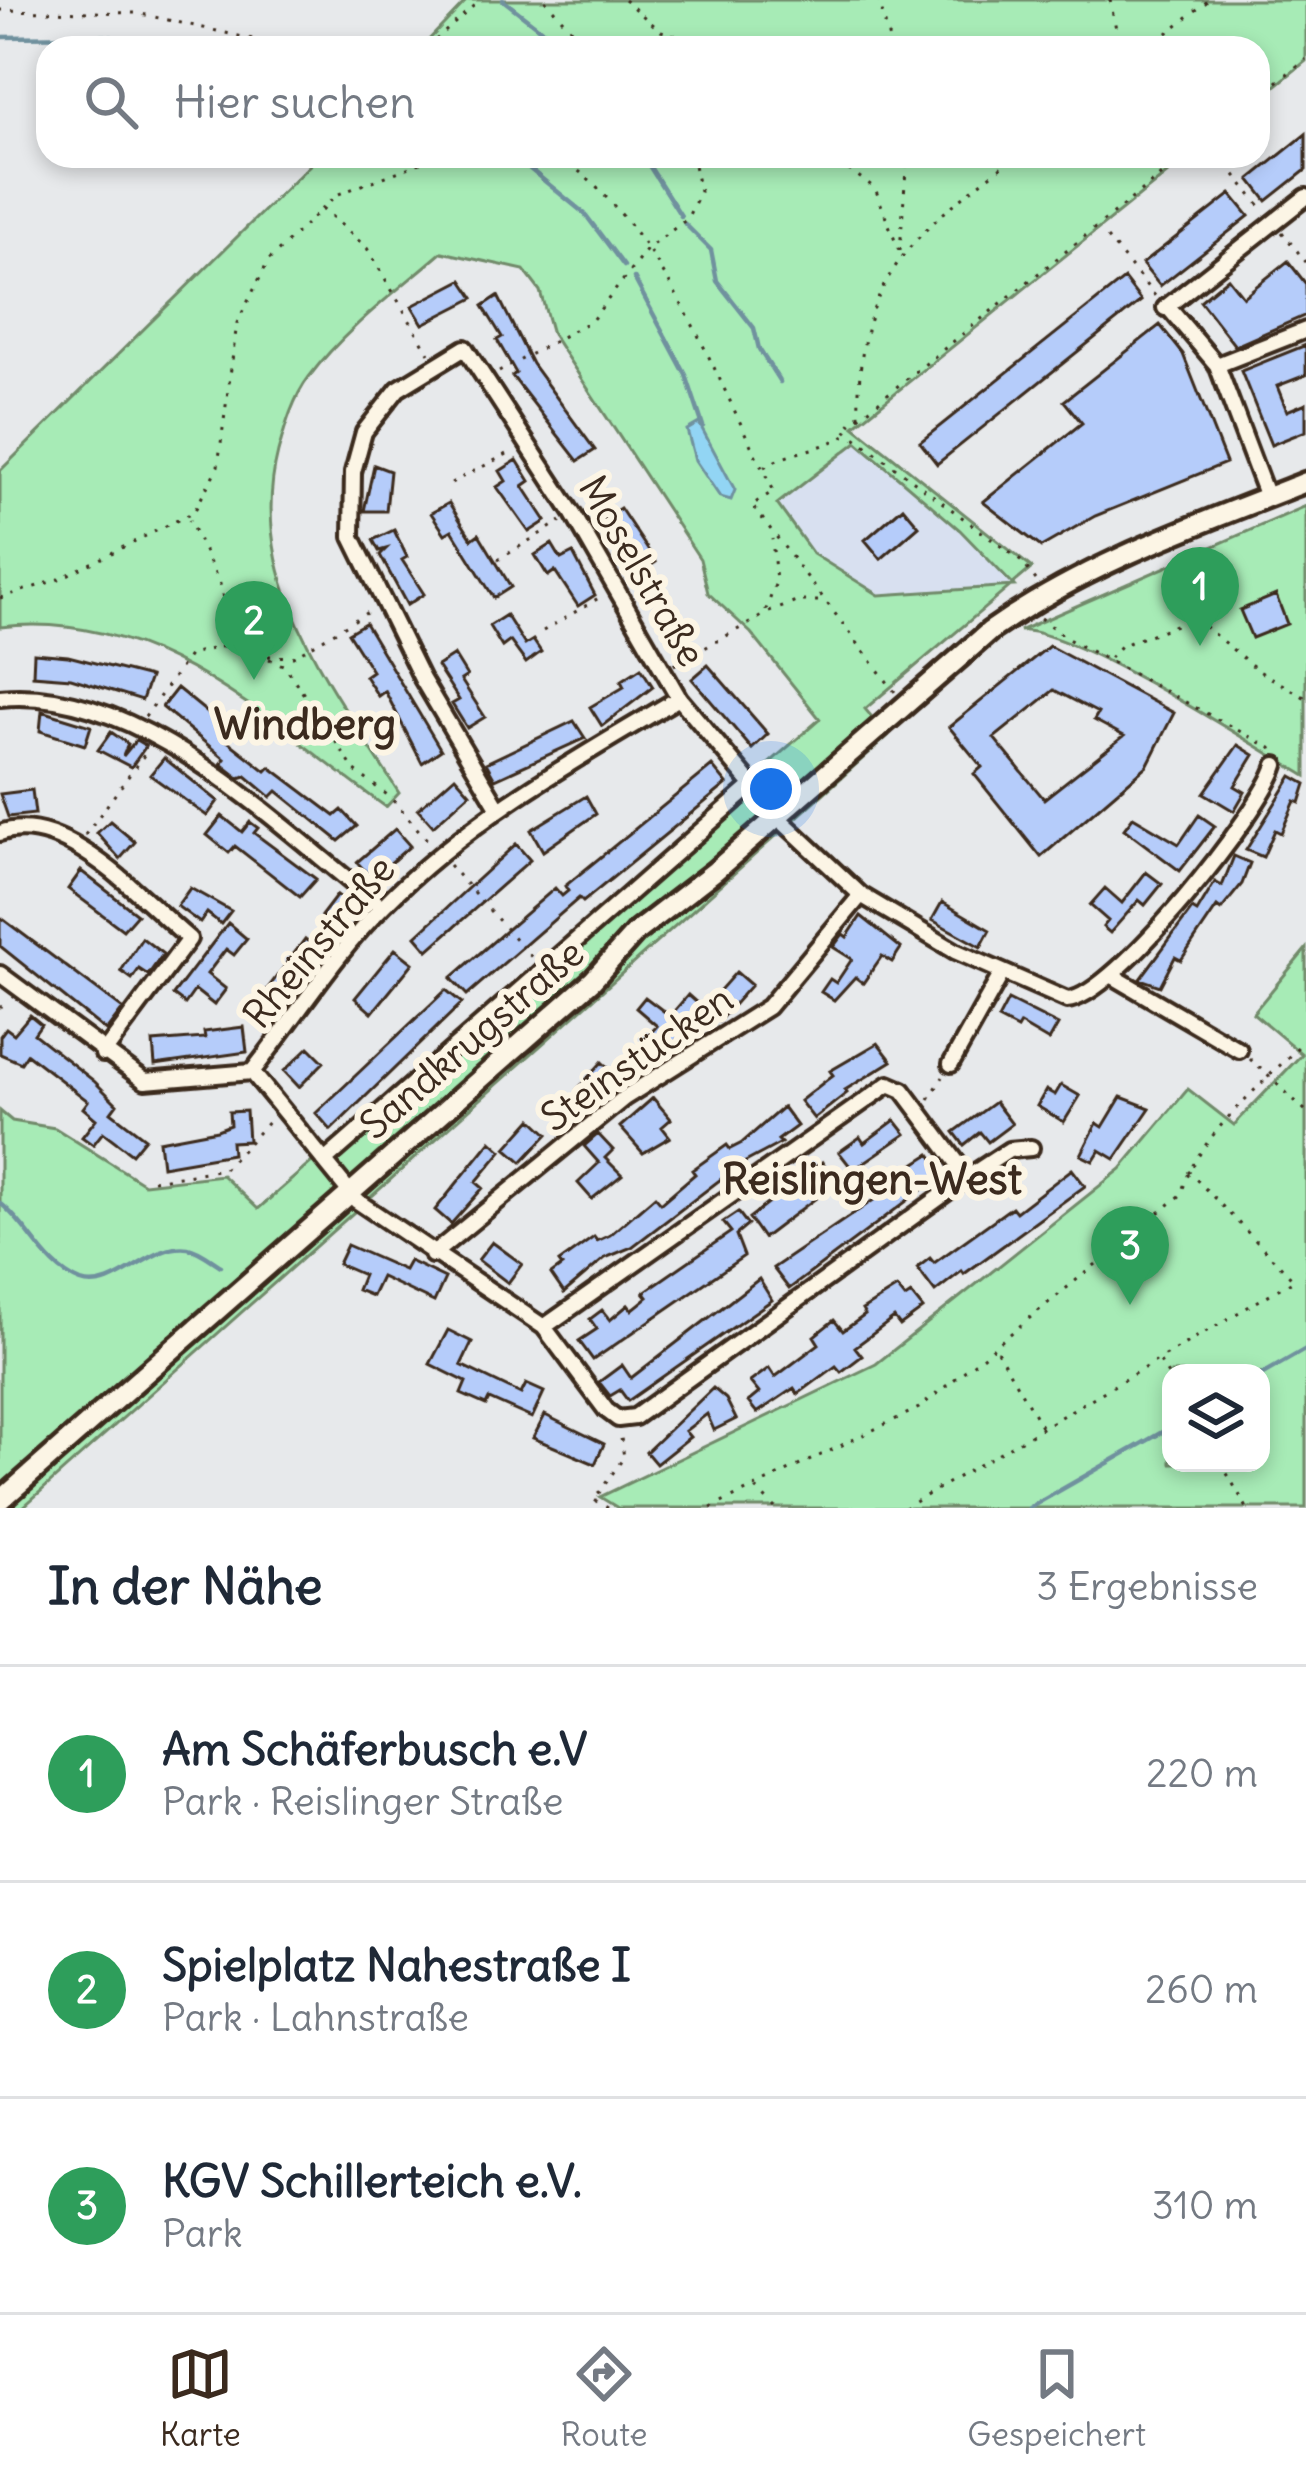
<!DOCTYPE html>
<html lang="de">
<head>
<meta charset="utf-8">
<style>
  body { margin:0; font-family:Delius,sans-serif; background:#f6f6f7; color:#1f2937 }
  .controls { position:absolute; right:36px; bottom:36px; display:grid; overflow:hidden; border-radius:24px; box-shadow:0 6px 18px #0003 }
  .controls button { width:108px; height:108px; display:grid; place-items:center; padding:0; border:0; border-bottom:3px solid #e0e1e3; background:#fff; color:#1f2937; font:60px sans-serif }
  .you { position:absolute; left:771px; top:789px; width:42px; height:42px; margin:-30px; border:9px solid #fff; border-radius:50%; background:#1a73e8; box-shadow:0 0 0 18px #1a73e833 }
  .badge { display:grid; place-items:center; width:78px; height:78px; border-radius:50%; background:#3b2a1e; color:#fff; font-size:39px; font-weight:700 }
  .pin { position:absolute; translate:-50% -99px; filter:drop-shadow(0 3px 6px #0008) }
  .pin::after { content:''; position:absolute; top:63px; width:42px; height:36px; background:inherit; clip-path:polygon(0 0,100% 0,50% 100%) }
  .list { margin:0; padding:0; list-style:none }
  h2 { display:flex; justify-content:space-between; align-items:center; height:156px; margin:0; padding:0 48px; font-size:51px }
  h2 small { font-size:39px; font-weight:400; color:#747a83 }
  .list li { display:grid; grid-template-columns:78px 1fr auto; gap:36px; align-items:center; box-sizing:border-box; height:216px; padding:0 48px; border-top:3px solid #e0e1e3 }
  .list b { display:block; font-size:45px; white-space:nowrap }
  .list p { margin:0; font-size:39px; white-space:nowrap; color:#747a83 }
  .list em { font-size:39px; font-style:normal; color:#747a83 }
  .icon { flex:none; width:66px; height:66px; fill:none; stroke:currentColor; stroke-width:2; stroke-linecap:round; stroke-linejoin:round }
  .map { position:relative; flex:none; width:1306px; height:1508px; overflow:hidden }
  .search { position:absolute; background:#fff; box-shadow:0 6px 18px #0003; left:36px; right:36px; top:36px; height:132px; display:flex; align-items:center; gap:30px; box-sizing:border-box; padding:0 42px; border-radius:36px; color:#747a83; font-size:45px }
  .sheet { height:804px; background:#fff }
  nav { display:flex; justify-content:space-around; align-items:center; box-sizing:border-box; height:168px; border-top:3px solid #e0e1e3; background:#fff; font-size:33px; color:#747a83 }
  nav a { display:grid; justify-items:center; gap:6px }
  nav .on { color:#3b2a1e }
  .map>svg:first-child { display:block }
  .built { fill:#d8e0f0 }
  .green { fill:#a7ebb6; stroke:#718a6a; stroke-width:3; fill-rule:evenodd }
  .water { fill:#92d5f4; stroke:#6f919e; stroke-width:3 }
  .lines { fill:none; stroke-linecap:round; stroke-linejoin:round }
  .stream { stroke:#6f919e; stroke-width:4.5 }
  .building { fill:#b5ccfa; stroke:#3b2a1e; stroke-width:3; fill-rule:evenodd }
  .street-casing { stroke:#3b2a1e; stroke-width:22 }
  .secondary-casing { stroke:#3b2a1e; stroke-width:27 }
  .path { stroke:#3b2a1e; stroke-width:3; stroke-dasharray:3 9; stroke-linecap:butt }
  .street { stroke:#fcf5e5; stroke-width:14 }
  .secondary { stroke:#fcf5e5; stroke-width:18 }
  .labels { text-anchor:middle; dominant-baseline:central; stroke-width:12; stroke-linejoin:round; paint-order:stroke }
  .street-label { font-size:39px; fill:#3b2a1e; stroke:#fcf5e5 }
  .neighbourhood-label { font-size:42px; font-weight:bold; fill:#3b2a1e; stroke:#fcf5e5 }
</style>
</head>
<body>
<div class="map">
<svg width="1306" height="1508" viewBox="0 0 1306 1508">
  <rect width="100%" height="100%" fill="#e7e9eb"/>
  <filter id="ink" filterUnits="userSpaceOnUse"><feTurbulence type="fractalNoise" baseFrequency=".00833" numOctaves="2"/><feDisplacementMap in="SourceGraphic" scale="24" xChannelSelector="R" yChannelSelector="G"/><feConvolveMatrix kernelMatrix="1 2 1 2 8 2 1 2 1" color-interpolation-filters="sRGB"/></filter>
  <g filter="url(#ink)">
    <path class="built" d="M857,441L960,530L1015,586L879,595L813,554L777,504Z"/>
    <path class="green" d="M467,0H1306V61L1258,100V48H421Z
      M319,156H1189L854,426L1032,568L865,709L888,736L22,1508H0V1111L12,1121L55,1128L144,1184L222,1175L258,1209L820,719L751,633L708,593L700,559L552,334L540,291L524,270L442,252C397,291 345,329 309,377C293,398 285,427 278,452C245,581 334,690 399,793L386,807C267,723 159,608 0,627V471ZM857,442L960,530L1014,586L879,595L813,554L777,504Z
      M1306,506V776C1255,746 1069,626 1019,631Z
      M1306,949V1508H618L600,1497L876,1364L1121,1169L1188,1089L1234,1125L1302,1054L1253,1013ZM1171,1373H1261V1463H1171Z"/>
    <path class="water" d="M699,423L735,490L731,500L720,497L695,460L687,430Z"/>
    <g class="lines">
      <path class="stream" d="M503,0L565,48
        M0,37L105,36L183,48
        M514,156L585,214L624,266
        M643,156L681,216
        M685,224L711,250L717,281L754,328L759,349L780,382
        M634,278L686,375L703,426
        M0,1203C30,1226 44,1267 81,1282C115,1294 151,1242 188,1248C199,1250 211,1260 221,1266
        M1261,1375L1306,1349
        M1029,1508L1171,1427"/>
    </g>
    <path class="building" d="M1306,134V170L1267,201L1250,179Z
      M1231,194L1249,216L1160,286L1142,264Z
      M1288,261L1306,284V315L1235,346L1200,301L1228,278L1243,297Z
      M1124,279L1141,301L937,464L920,442Z
      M462,280L474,298L423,324L412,306Z
      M498,296L532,364L595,450L578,461L512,376L516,373L497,340L502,337L483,306Z
      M1160,325L1183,354L1226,463L1095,516L1041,547L983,502L1082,423L1064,401Z
      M1306,345V375L1277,386L1287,411L1306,403V431L1271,445L1241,371Z
      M517,460L530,481L523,486L546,521L529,532L497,487L506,481L500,471Z
      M374,465L390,471L386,511H364Z
      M449,503L472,539L479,534L511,587L494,598L452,530L445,534L431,513Z
      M903,507L919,526L881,559L865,540Z
      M620,508L656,562L639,573L603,519Z
      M394,530L407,557L402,560L424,594L407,605L380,555L386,549L379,551L373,540Z
      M552,544L561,559L573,553L595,595L578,606L555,571L548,576L535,555Z
      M1276,595L1287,624L1252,638L1240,610Z
      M506,615L525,645L533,640L541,652L526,663L510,641L502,647L489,626Z
      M365,623L441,750L422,763L385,691L378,696L365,676L372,671L348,633Z
      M1049,646L1174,713L1147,766L1041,857L974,774L982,767L949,727ZM1054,690L1098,713L1094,720L1124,736L1044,799L994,738Z
      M34,653L68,656L150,677L142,700L71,678L33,675Z
      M454,655L467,676L461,680L485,717L467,728L452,704L459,700L437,666Z
      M708,665L768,734L752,749L692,679Z
      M641,668L653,687L602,726L590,707L624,687L621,681Z
      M177,688L231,732L225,739L266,771L270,767L335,816L342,810L357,826L339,841L277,791L271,797L246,776L239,778L221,764L225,759L162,707Z
      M42,711L91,726L85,745L40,731Z
      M574,721L585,738L495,779L486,763Z
      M111,732L128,744L123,756L136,740L146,746L131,767L98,750Z
      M1238,745L1254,755L1235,786L1245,792L1234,811L1204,793Z
      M164,758L218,801L207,816L150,775Z
      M712,766L727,784L583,902L579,898L467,995L451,978L555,888L562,896L568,891L565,886Z
      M455,776L470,793L433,826L418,809Z
      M1292,776L1306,784L1300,803L1295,801L1281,833L1275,830L1263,857L1246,850Z
      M32,790L35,814L8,817L0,794Z
      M586,796L596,814L543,851L531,830Z
      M1199,815L1215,826L1180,871L1124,829L1133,817L1179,844Z
      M222,816L242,832L250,822L258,828L254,833L316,879L300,897L235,846L229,853L207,835Z
      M110,821L135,842L120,859L97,833Z
      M395,829L410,846L372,879L357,862Z
      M516,844L530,860L428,950L416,936Z
      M1234,856L1250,863L1242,884L1221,910L1217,907L1181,960L1175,957L1160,986L1140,979L1192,909L1197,912L1215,882L1222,886Z
      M81,871L137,914L123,930L68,889Z
      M1146,872L1162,884L1145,905L1139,900L1110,933L1103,927L1108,921L1090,905L1105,888L1122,903Z
      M190,888L231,911L221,924L207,913L200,923L177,906Z
      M337,895L354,909L327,943L332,947L265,1025L250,1012L305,939L310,943L328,921L321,916Z
      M942,902L990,930L981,947L932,920Z
      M861,916L901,948L892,962L882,956L863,983L855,977L834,1000L821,992L830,979L836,983L852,959L833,947L843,934L847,937Z
      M0,917L123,1009L106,1031L0,946Z
      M228,923L247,939L234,955L226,949L207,974L226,989L214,1005L195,990L185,1004L173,995Z
      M142,938L163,954L148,975L139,969L132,979L121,971Z
      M395,949L413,963L372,1013L355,998Z
      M736,972L751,985L719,1021L704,1008Z
      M446,990L462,1003L331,1130L316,1113Z
      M688,995L705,1010L663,1055L645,1039L657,1026L636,1008L645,997L670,1016Z
      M1008,1000L1058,1025L1049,1041L1020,1024L1017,1029L998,1019Z
      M30,1015L41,1024L34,1034L94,1081L117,1104L111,1112L145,1138L132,1154L103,1132L93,1145L82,1137L96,1119L83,1108L88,1101L27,1054L21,1063L0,1054V1036L6,1028L14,1034Z
      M244,1027L247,1052L155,1065L153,1042L205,1038L204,1032Z
      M878,1043L892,1061L845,1090L847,1093L814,1119L800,1101L833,1075L830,1071Z
      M309,1047L324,1062L299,1087L284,1071Z
      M602,1062L618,1077L593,1105L577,1090Z
      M1061,1085L1080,1096L1064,1122L1037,1106L1046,1090L1055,1095Z
      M1121,1097L1150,1108L1115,1159L1100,1150L1093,1161L1081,1155L1097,1123L1103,1127Z
      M653,1098L671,1119L662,1127L670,1137L643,1153L620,1127Z
      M995,1102L1012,1124L988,1142L980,1132L964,1145L954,1132Z
      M783,1107L797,1126L778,1140L781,1143L738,1166L632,1247L605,1258L564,1293L551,1274L562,1266L559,1262L594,1237L597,1241L610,1235L655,1196L661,1203L695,1174L692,1170L727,1145L730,1149L742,1143Z
      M246,1111L248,1141L231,1142L232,1154L162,1166L159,1141L217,1130L230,1125L229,1112Z
      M532,1119L548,1134L522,1162L506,1148Z
      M895,1120L906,1134L853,1170L839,1152L860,1137L864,1143Z
      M598,1134L613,1150L605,1158L622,1175L592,1199L578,1183L599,1163L584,1146Z
      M491,1141L502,1151L476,1182L483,1188L451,1224L435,1210Z
      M930,1154L943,1174L789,1289L773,1268L909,1176L905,1170Z
      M822,1162L836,1183L763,1238L749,1218Z
      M1072,1169L1085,1186L964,1274L962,1271L935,1292L917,1268L930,1258L934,1263L1012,1207L1016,1212Z
      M738,1212L748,1225L736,1235L744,1256L593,1360L579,1341L597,1329L590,1319L602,1310L610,1320L628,1305L632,1310L648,1297L644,1292L731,1232L723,1222Z
      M492,1242L522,1264L508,1283L478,1260Z
      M347,1245L404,1270L409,1261L445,1278L434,1302L381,1277L372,1296L357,1290L363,1275L338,1264Z
      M759,1279L772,1300L628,1401L620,1390L610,1396L599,1382L622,1365L631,1378Z
      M897,1288L905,1298L911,1294L923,1309L900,1326L894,1318L855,1347L862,1356L841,1372L836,1366L798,1394L794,1388L757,1413L748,1402L759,1393L750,1382L769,1368L775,1377L819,1344L814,1336L834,1320L843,1331L865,1315L862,1310Z
      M448,1330L472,1342L461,1365L521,1394L526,1384L544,1392L532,1418L489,1399L486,1405L461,1394L466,1382L430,1364Z
      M713,1388L726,1399L736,1419L714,1430L707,1414L685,1431L690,1437L656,1464L646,1452Z
      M545,1415L604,1444L595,1464L533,1438Z"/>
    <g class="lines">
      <defs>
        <path id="street" d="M1167,306L1217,365L1267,497
          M1165,308L1306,197
          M1217,365L1306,330
          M0,698C141,684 276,825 382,907
          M498,807L422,679L352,537L353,472L364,432L398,389L465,348L573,514L679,698L784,823L861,895L955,951L1067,1000C1114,998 1262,811 1276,765
          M0,833C65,810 142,900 189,939L103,1054
          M0,974L145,1081L252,1072L357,1201L544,1327L606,1410L618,1419L635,1417L968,1177L903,1090L889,1084L544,1327
          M1111,975L1239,1050
          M951,1064L1002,973
          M252,1072C295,1018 335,954 384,905C470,818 575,760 679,698
          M327,1159L752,786
          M968,1177L1009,1150L1031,1148
          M432,1255L624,1098L768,1007L861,895"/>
        <path id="secondary" d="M0,1501L593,980L636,932L715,871L990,631C1087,563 1197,525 1306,482"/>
      </defs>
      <use href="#street" class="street-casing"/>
      <use href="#secondary" class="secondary-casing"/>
      <path class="path" d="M545,0L588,48
        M624,0L661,31L719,48
        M879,0L891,48
        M1110,0L1120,48
        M0,10L137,13L292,48
        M427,48L480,0
        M1148,48L1209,0
        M1258,97L1306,59
        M560,156C670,238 712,374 774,491L752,505L895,692
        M829,156L875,188L899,251
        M1220,156L1264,211
        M322,208L367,248L429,353
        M1282,232L1306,262
        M1107,238L1156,297
        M900,251L907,156
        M499,372L592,320L648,248L687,219L700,192L692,156
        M859,416C855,279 914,232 1016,156
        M764,467C793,450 820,451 847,434
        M451,483L515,450
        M498,560L561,521
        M1036,580L1022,562L844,429L1185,156
        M0,598L57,580L194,512L218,466L237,323L269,260L336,195L439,156
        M769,612L799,601H823
        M1040,618L1068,639L1271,748L1273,754
        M543,631L602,596
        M234,645L259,654
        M258,654L285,666L355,771L390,797L431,844
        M268,656L293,657L371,610
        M1110,658L1120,646L1194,618L1259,671L1306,698
        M674,665L764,615L776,582L772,539
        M145,717L190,654L232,644L220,584L189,520
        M85,835L147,751
        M449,865L535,961
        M554,981L590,957
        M0,1008L8,999
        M1250,1059L1306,1111
        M929,1099L943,1077
        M153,1180L224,1169L273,1117
        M997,1351L1041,1426
        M1160,1362L1171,1380
        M1221,1463L1247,1508
        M756,1489L775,1508
        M608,1508L594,1500L624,1457L620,1432
        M711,1508L919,1408L1181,1195C1198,1132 1264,1086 1306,1038
        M905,1508L1294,1280L1188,1171"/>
      <use href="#street" class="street"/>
      <use href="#secondary" class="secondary"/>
    </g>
  </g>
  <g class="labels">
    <g class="street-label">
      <text transform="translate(642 571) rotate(60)">Moselstraße</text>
      <text transform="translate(319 942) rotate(-50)">Rheinstraße</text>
      <text transform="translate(472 1039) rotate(-41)">Sandkrugstraße</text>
      <text transform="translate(637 1058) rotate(-35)">Steinstücken</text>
    </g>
    <g class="neighbourhood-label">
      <text x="305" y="724">Windberg</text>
      <text x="872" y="1179">Reislingen-West</text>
    </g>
  </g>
</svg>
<div class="controls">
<button><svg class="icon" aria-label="layers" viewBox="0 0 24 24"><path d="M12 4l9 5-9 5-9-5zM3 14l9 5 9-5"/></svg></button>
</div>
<div class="you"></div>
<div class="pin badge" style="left:1200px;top:646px;background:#2e9e5b">1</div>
<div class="pin badge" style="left:254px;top:680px;background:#2e9e5b">2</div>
<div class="pin badge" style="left:1130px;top:1305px;background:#2e9e5b">3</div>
<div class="search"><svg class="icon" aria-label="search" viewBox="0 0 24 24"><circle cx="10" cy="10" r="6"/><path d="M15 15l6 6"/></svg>Hier suchen</div>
</div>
<section class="sheet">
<h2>In der Nähe<small>3 Ergebnisse</small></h2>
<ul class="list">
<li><span class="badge" style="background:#2e9e5b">1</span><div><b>Am Schäferbusch e.V</b><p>Park · Reislinger Straße</p></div><em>220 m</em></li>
<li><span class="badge" style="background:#2e9e5b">2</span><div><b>Spielplatz Nahestraße I</b><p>Park · Lahnstraße</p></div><em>260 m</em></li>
<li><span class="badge" style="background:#2e9e5b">3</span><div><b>KGV Schillerteich e.V.</b><p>Park</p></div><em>310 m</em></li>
</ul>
</section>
<nav>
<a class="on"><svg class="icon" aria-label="map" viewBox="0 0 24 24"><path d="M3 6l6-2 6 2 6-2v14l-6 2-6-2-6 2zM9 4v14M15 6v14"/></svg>Karte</a>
<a><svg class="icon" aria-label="directions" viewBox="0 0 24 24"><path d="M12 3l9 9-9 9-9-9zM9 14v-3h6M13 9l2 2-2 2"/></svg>Route</a>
<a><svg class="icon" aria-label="saved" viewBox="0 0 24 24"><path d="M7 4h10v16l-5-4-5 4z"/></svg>Gespeichert</a>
</nav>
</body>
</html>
